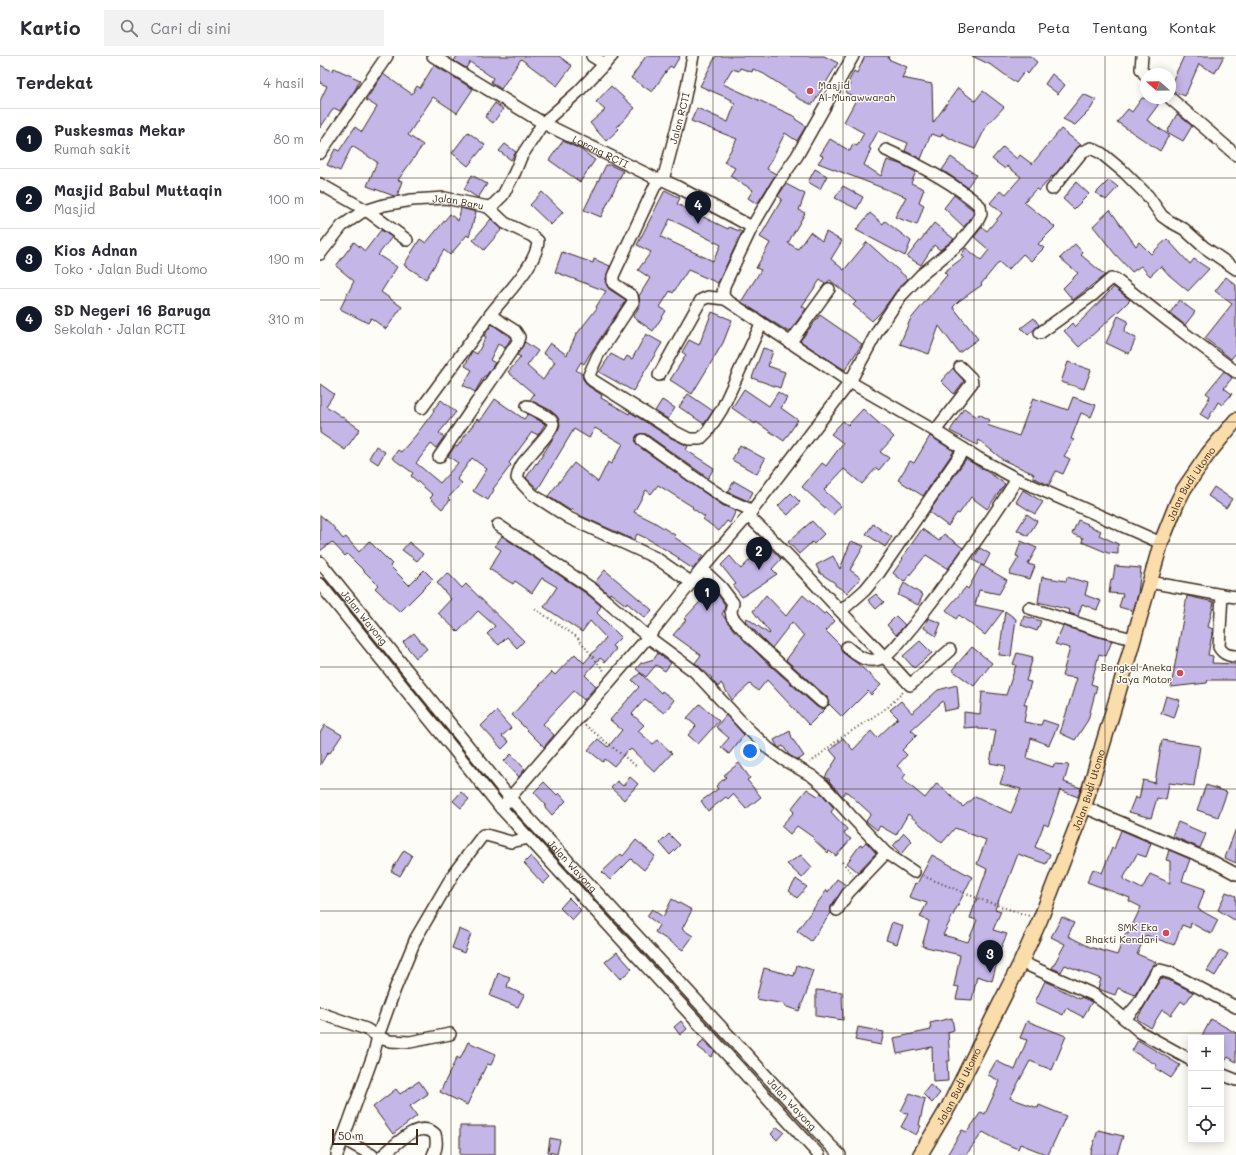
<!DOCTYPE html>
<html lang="id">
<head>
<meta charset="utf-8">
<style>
  body { margin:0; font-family:Mali,sans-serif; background:#f2f2f3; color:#2b2b33 }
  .controls { position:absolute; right:12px; bottom:12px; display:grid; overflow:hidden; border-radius:0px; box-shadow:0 2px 10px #0003 }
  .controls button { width:36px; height:36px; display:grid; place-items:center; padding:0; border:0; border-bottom:1px solid #e1e1e2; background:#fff; color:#2b2b33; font:20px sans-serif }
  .compass { position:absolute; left:820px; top:12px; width:36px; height:36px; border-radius:50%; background:#fff; box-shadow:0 2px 10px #0003; rotate:290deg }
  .scale { position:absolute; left:12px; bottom:10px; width:86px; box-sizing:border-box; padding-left:4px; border:2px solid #3b2a1e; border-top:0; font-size:11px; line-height:14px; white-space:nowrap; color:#3b2a1e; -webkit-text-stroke:3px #fdfcf7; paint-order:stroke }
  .you { position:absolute; left:430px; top:695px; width:14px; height:14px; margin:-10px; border:3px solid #fff; border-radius:50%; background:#1a73e8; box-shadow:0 0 0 6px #1a73e833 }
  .badge { display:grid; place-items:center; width:26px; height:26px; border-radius:50%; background:#111827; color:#fff; font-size:13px; font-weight:700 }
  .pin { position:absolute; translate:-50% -33px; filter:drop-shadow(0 1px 2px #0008) }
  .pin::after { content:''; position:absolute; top:21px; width:14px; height:12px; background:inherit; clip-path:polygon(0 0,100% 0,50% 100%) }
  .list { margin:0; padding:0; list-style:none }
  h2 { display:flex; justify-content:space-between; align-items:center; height:52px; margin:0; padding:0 16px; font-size:17px }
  h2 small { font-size:13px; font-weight:400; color:#7c7c81 }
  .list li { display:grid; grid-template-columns:26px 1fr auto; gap:12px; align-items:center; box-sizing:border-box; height:60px; padding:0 16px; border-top:1px solid #e1e1e2 }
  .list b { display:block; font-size:15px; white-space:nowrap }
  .list p { margin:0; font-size:13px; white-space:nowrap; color:#7c7c81 }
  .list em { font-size:13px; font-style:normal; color:#7c7c81 }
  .icon { flex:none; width:22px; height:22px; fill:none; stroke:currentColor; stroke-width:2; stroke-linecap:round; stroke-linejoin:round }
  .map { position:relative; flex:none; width:916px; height:1099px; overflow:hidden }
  header { display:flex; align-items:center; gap:24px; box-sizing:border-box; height:56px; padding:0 20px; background:#fff; border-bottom:1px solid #e1e1e2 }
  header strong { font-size:19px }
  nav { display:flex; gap:22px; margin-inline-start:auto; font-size:14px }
  .search { width:280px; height:36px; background:#f2f2f3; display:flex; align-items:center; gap:10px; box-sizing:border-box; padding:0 14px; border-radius:0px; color:#7c7c81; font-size:15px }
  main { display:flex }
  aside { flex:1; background:#fff }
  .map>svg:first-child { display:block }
  .building { fill:#c4b6e7; stroke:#3b2a1e; fill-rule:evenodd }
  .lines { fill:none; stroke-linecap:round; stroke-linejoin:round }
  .minor-casing { stroke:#3b2a1e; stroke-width:14 }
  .major-casing { stroke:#3b2a1e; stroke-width:17 }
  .path { stroke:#3b2a1e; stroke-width:2; stroke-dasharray:1 3; stroke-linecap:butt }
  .minor { stroke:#fdfcf7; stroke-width:11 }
  .major { stroke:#fbddab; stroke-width:14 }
  .grid { fill:none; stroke:#3b2a1e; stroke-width:1; stroke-opacity:0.55 }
  .poi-dot { fill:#d1495b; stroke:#fdfcf7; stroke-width:1.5 }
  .labels { text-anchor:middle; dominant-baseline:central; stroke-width:3; stroke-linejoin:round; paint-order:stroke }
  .poi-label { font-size:10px; fill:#3b2a1e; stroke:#fdfcf7; text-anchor:end }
  .street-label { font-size:10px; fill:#3b2a1e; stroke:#fdfcf7 }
</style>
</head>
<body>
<header>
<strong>Kartio</strong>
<div class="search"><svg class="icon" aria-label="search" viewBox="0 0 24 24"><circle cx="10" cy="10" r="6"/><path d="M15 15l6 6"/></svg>Cari di sini</div>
<nav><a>Beranda</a><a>Peta</a><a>Tentang</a><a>Kontak</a></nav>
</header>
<main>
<aside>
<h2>Terdekat<small>4 hasil</small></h2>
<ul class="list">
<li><span class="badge">1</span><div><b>Puskesmas Mekar</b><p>Rumah sakit</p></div><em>80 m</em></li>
<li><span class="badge">2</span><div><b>Masjid Babul Muttaqin</b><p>Masjid</p></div><em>100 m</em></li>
<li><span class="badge">3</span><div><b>Kios Adnan</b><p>Toko · Jalan Budi Utomo</p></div><em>190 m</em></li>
<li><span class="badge">4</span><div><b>SD Negeri 16 Baruga</b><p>Sekolah · Jalan RCTI</p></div><em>310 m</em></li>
</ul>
</aside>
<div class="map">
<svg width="916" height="1099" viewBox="0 0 916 1099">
  <rect width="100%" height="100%" fill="#fdfcf7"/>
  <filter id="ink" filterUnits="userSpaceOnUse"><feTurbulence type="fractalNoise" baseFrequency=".025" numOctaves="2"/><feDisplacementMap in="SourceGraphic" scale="8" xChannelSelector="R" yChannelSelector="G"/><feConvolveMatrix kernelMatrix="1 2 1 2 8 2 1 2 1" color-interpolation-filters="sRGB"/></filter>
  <g filter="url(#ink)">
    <path class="building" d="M137,0H239L252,10L237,30L201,3L181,33L171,26L173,22L150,6L146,12L134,5Z
      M326,0H360L353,12L350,10L332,36L311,22Z
      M396,0H504L518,7L493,48H490L476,41V39L444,18L433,13L432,16L420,12L419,15L412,13L403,28L476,61L475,63L486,70L477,85L465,77L447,113L456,118L437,148L428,142L433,134L410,120L415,112L404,106L417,83L371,65L377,52L408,66L415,48L411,46L412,44L380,30Z
      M545,0H569L568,3L587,11L582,22L612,28L613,67L638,32L655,45L663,35L684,51L667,69L655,93L639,87L622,78L621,81L611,78L601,103L585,95L588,87L558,75L549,92L551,93L544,109L561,120L567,104L580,108L596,116L591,127L604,133L599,146L604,149L597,169L575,161L586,141L498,107L503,100L500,99L510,83L530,95L533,88L537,90L544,77L524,66L537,42L526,37L530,28L528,27L534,15L537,17Z
      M652,0H710L717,6L708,18L705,15L696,27L673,10Z
      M864,0H904L895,17L879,8L865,40L850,34V30Z
      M0,9L12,15L14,12L40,24L35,34L20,55L14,52L0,72V45L7,30L0,27Z
      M114,9L153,33L137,57L113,41L88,79L103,89L78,124L82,125L77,140H74L47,130L57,106L32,90L20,115L7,109L15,93L19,95L35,71L42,76L57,51L46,44L63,18L92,38L97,30L100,32Z
      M732,18L745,29L738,38L725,28Z
      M291,30L315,52L297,71L299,73L286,85L270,67L285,54L276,46Z
      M763,38L776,44L770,54L755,69L743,63Z
      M822,42H834L838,45V49L827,64L849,79L840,95L797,66L808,53L812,56Z
      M175,47L183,53L173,67L165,61Z
      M857,58L872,70L863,85L847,76Z
      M741,73L761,89L757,92L734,120L733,121L732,120L719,135L716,133L704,146L735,171L718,188L724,192L711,205L703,198L688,214L679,206L661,228L662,229L639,245L633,251L658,283L639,297L619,270L609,298L580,288L590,264L627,219L624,216L644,201L641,199L646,192L661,204L669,194L654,181L662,171L667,175L682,157L670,147L681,134L686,138L701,121L687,110L685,113L672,103L683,91L697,103L700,99L712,108Z
      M148,76L165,89L148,110L132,97Z
      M243,85L260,93L275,104L260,126L229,104Z
      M185,88L196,96L191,104L179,95Z
      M631,101L656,119L647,131L622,114Z
      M286,109H290L303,115L281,161L264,154Z
      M495,113L507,120L500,133L488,126Z
      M152,119L167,128L158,142L144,133Z
      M789,124L798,131L786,144L776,137Z
      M756,126L769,138L754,153L743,143Z
      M466,128L485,138L479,154L485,157L468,187L478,193L490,176L502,185L506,176L522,185L511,203L524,214L547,186L588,223L580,230L561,256L552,265L533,249L536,246L510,224L505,228L500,224L482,250L486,253L469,276L421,246L441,214L436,212L450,187L440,181L462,143L458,140Z
      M523,130L543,141L537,153L515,142Z
      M345,134L360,142L357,148L408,173L409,171L422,176L398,227L368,214L353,237L350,235L340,251L346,255L333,275L313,261L320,249L319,240L330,222L318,214L331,196L317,189ZM350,163L401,189L393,205L341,181Z
      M222,136L243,156L231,169L210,149Z
      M634,139L653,154L654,157L651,162L644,171L624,152Z
      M141,152L156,156L149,181L147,179L130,199L124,194L106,223L84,209L100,183L106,187L130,158L138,165Z
      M790,154L816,190L819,186L831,198L847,183L870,208L874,203L889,213L868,235L849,219L841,210L830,220L821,210L812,216L795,198L773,170Z
      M550,157L563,168L565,165L591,185L585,200L536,174Z
      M171,163L182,173L164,194L153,184Z
      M614,167L634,183L620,194L614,189L601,209L587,201Z
      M61,174L72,181L58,199L77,211L61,236L82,251L66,273L51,262L48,267L20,253L34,225L16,210L34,186L45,195Z
      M755,188L763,197L761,199L785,219L753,244L743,232L758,217L740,202Z
      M242,196L273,207L274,203L290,210L285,226L289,233L306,244L269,299L264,308L261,306L256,314L262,318L263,323L268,330L282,339L281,342L309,358L310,356L351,382L368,390L366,394L394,412L388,422L326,378H319L316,380V387L318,390L402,449L416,455L410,467L407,465L399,475L383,463L385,461L372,452L373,451L338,429L331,438L326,434L314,456L334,466L355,479L354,481L383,500L373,513L358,503L359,502L328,483L317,478L314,484L261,460L252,453L251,455L228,440L254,407L278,426L288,406L291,408L303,388L275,372L269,382L254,373L218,433L206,422L216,407L217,408L238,374L240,369L239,364L237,360L230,354L210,344L214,338L188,316L201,301L197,299L205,286L218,295L207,310L223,324L235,306L223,297L230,287L247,299L256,279L277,252L276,251L286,235L235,216Z
      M906,221L916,229V297L911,303L885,282L912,248L895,235Z
      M794,231L810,244L800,254L759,291L744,275L752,267L755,271Z
      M859,244L875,256L865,269L850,257Z
      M392,256L412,264L403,287L372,338L350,324L366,299L362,296L369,284L379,289Z
      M500,259L542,288L525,314L480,285Z
      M798,260L808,265L804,276L816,282L809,298L786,287Z
      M714,262L719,269L708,279L701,272Z
      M172,268L191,282L185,292L178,288L170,304L175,307L166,320H164L155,336L143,329L152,314L145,310L152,295L157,298L166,281L164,280Z
      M326,278L342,287L313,335L279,316L291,298L304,305L307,300L312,303Z
      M443,292L453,295L448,310L465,316L460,332L432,322Z
      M748,306L771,314L764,333L741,326Z
      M633,312L644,325L634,338L621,325Z
      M904,315L912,322L904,332L912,338L902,349L898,346L888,363L880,358L890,340L886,337Z
      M0,328L14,338L6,350L40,373L25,394L0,377Z
      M424,333L449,350L458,336L467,342L461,352L478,364L464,385L436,366L435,368L412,352Z
      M368,338L393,355L384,368L359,351Z
      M753,341L776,349L771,361L761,357L751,383L754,384L744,400L750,403L743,418L736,415L729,429L712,421L714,418L683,404L659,384L657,389L630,375L644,352L657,361L659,358L670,364L667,369L699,380L713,342L748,354Z
      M175,343L204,363L208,358L225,368L218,379L212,376L189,407L191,409L173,433L174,434L168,444L153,435L167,413L152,402L137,423L142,427L128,442L130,444L122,453L110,442L113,439L91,420L93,417L72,402L78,394L81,396L96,379L114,355L113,354L121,344L136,356L119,377L124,381L116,392L111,388L96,407L120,427L138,407L128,400L135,390L137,391L157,363L160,365Z
      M342,344L355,352L348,363L335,355Z
      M543,353L574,381L560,396L569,402L559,414L556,412L542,428L524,413L504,434L521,450L513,459L482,431L502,407L506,410L523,387L511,378L523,365L528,369Z
      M610,380L634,395L603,440L578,424L590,405L594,407Z
      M420,389L445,403L437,418L412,404Z
      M56,390L65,396L58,408L49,402Z
      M646,403L671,418L685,428L667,453L651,441L639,458L637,457L628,470L609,456Z
      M414,425L433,436L428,445L408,436Z
      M894,431L912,443L906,452L888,440Z
      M703,434L723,446L715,458L696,446Z
      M471,437L480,446L468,459L458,450Z
      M707,458L717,465L708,480L697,474Z
      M0,459L11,468L23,483L26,481L39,496L49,485L72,508L70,510L89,529L104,514L113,523L80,556L55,532L58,529L27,498L25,500L12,486L0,495Z
      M758,464L768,468L767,469L781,475L779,479L798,488V498L788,497L762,486L763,482L752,478Z
      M492,465L504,478L494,488L492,486L479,498L468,486Z
      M553,468L572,481L565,491L546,478Z
      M602,473L619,485L624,478L643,492L628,513L606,499L584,526L573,517L583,503L582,502Z
      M182,480L267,538L281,550L277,557L301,581L292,590L296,593L285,606L280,602L265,619L276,630L264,644L254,635L223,668L234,679L224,691L192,659L232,616L235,619L255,598L264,607L286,582L270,565L262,576L224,551L237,531L222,522L212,537L195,525L193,528L169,513L181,494L175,490Z
      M531,485L544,490L530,514L541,522L527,537L515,529V527L500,517L496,509L513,500L520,513Z
      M701,485L717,492L708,508L715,510L710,523L689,518L699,501L696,500Z
      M89,486L103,498L97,505L82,494Z
      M446,487L461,503L452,513L457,518L422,541L413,530L416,528L401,509L410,500L421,513Z
      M660,492L670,498L664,510L653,504Z
      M661,509L687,524L679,538L659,534L655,549L683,555L665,579L639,559L636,563L626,554L646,531L648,533Z
      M795,510L821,512L818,538L813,555L799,551L803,538L789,537L791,523H793Z
      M285,514L332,554L325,562L307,547L306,549L290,537L289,539L275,526Z
      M128,517L142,532L146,528L204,585L197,592L187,581L179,589L167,578L175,570L158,555L138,576L118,557L131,543L117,527Z
      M722,521L746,525L747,521L768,527L765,539L781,545L777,554L762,548L758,560L749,557L750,554L718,546Z
      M584,527L603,539L598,549L578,539Z
      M391,534L399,540L405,549L404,555L402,558L415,576L416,575L443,603L497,651L501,653L506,652L489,669L447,624L438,635L430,628L412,644L401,627L398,631L391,623L392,622L375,607L381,599L353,579L366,564L364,563Z
      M556,538L564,546L556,553L548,544Z
      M446,539L466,560L483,539L504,558L506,556L515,565L506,575L520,589L522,596L537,607L561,629L551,639L548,635L522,661L509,648L508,650L509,644L507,641L466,604L484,580L472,566L452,592L425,565L427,562L449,578L450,577L433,555Z
      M867,540L894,546L888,571L893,573L888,599L893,600L892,607L916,608V624H888L887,627L851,631Z
      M685,555L696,563L691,600L679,599Z
      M576,560L585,569L576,579L567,569Z
      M704,560L721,565L717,575L701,569Z
      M608,562L621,567L616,580L604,572Z
      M743,570L792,585L786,600L779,598L771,628L777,630L768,664L755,684L740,677L757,622L742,620L750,592L735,588Z
      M94,577L107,593L96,602L83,586Z
      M600,585L612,597L594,612L583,600Z
      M652,591L672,607L654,630L632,614Z
      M338,597L351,607L345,615L336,609L326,621L316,613L321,607L334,603Z
      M697,597L713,601L706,625L711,626L704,649H707L704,666L721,669L723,664L738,669L729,689L711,682L707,702L733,711L734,708L749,709L744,726L761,732L758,741L740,734L733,754H734L728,770L724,768L715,791L730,798L726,808L698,798L685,832L684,831L675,853L681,855L673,874L687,878L676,903H678L672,925L657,920L652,944L636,943L639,931L634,930L640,899L602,890L609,865L600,861L607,847L589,841L595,827L597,828L612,799L652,821L623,879L648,886L657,864L650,862L667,813L657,808L666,784L635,772L622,787L588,758L576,779L560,770L557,774L546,765L551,758L526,735L522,740L509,725L510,724L505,721L517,702L510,694L523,682L533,694L551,675L557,682L578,662L570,654L581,645L592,657L618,634L637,629L639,652L625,655L623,645L591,674L597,679L582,694L587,699L577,710L586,718L582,723L605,742L617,727L643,751L655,740L691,757L701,733L680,728L686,710L670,707L676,674L658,673V671L644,672V656L660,658L662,636L686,639L696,609L693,608Z
      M320,617L341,637L342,635L354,644L344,657L325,643L312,658L324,669L318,675L333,688L338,684L352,697L335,716L311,693L309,695L308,694L294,710L285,703L283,706L268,694L278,683L288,691L302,674L290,664L319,631L312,624Z
      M846,640L860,644L854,662L841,657Z
      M380,648L399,665L378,688L368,679L376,670L367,662Z
      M176,655L191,672L182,680L189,686L182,693L161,670Z
      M406,659L424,679L409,698L401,691L409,682L396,671Z
      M5,669L22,679L10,697L8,696L0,709V677Z
      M470,675L472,682L484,700L478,704L469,699L463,690L459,692L457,690L454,684Z
      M842,684L880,690L874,730L849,727L846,744L837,742L831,762L809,756L815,741L819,743L823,724L835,727Z
      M191,698L205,713L199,721L184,705Z
      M419,707L430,722L427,724L441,741L426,753L413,738L408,743L406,741L388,755L381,745L398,733L396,730L406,721L404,719Z
      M310,721L318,728L304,744L291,732L297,725L303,730Z
      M224,726L237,739L239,737L246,745L232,759L224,750L226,749L214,736Z
      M886,729L907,736L898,761L877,754Z
      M487,733L498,740L501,737L514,752L511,756L527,773L524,778L531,783L516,800L509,795L508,797L493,783L494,782L477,770L470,778L461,770L474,756L471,753Z
      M141,736L149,743L141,752L133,745Z
      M858,766L886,778L880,792L852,780Z
      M801,774L831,787L826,801L817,798L803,823L822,833L830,818L850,827V805L846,804L849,794L870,803L862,825L885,833L878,853L898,864L891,878L871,867L870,872L862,869L854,889L826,879L817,898L836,906L831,912L815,939L798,932L795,939L778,933L781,923L745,909L741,916L732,912L745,888L731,881L742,861L754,867L748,880L770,891L797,899L806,877L808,878L821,851L809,845L810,842L767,826L773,813L782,817L792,792L794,793Z
      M915,775H916V807L905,802Z
      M584,777L592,785L581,798L573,790Z
      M349,778L360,789L350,799L340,787Z
      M316,784L335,800L324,814L311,803L290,824L282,816L301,798L303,800Z
      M546,786L556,797L538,816L527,807L540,789L542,790Z
      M84,794L92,799L80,820L71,815Z
      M481,799L492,811L482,822L467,808Z
      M211,800L230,821L223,828L204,807Z
      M476,823L487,831L477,842L469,835Z
      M517,823L526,829L511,850V857L491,885L477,875L507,834L508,836Z
      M906,836L916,840V865L898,854Z
      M249,842L261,854L252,864L240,852Z
      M352,843L372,854L362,873L373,880L363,894L335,876L339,869L327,860L332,853L343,861Z
      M572,866L583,870L577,888L566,884Z
      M139,873L151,878L144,897L132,892Z
      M900,894L908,898L895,920L887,915Z
      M297,896L312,913L300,923L285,906Z
      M477,909L493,914L487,933H488L479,955L464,950L465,948L436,943L444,912L474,920Z
      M178,917L190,921L187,931L204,939L198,951L170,940Z
      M841,922L848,924L873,936L865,948L861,945L851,959L842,954L831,972L817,963Z
      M725,925L734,929V930L760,943L761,941L772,946L763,961L746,952L743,959L715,946Z
      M496,934L522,936L523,964L496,960Z
      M632,962L634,974L628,976L630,1005H627L628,1025L613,1026L612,991L577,998L574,982L611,974L610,967Z
      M891,963L916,977V1006L908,1001L901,1011V982H881Z
      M361,965L367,973L360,979L354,971Z
      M707,965L746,980L732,1014L710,1005L690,1042L718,1052L719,1049L746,1060L728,1099L700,1088L698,1093L681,1086L663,1076L646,1099H627L642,1074L647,1076L661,1056L665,1058L680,1025L668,1019L676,1005L695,1014L707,984L700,982Z
      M538,971L564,976L561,989L535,984Z
      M383,984L395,995L391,1001L378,991Z
      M818,984L860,1009L851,1022L835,1012L837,1009L812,995Z
      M148,986L176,998L171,1009L167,1008L147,1049L120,1036L137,1001L140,1003Z
      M99,1025L108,1038L90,1050L97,1060L73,1078L53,1051L76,1033L80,1038Z
      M610,1029L620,1037L612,1047L603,1038Z
      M590,1037L605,1043L599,1069L601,1070L596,1079L581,1071L588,1058L581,1055Z
      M140,1070H175V1099H140Z
      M457,1071L464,1076L457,1084L451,1078Z
      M778,1074L803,1080L797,1099H770Z
      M230,1082L240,1084L237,1098L228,1096Z"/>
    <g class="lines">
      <defs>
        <g id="minor">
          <path id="s1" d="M113,0L223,67L339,124"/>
          <path d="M272,0L285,8"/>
          <path d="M822,0L821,13L826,20"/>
          <path d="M850,42L916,99"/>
          <path d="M0,97L67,0"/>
          <path id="s2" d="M343,124L364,45L373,0"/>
          <path d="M0,128L46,154L87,184"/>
          <path d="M732,133L762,96L771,92L781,97L804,116L828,140L842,160L849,165L864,173L884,191L916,213"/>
          <path d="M432,171L458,127L477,100L533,0"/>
          <path id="s3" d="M0,198L22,170L42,156L64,149L92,144L125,142L168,151L173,149L183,139L195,116L201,101L223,67L258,36L292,0"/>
          <path d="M441,268L402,353L388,375L380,383H369L355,376L272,324L269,319L278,299L313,246L312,240L293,227V220L335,130L339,124H343L356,130L432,171L404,230L403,238L405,243L530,326L615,375L658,402L697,423L841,487"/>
          <path d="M720,277L774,238L791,223H795L847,264L916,316"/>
          <path d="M470,287L509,233"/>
          <path d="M339,319L381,244L388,241L405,243"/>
          <path d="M207,350C213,353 232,362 233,367C234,374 208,400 203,407C200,411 198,417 197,422L212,438L249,462L336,502L372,527"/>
          <path d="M102,352L170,259"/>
          <path d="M615,375L652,327L651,322L640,311"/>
          <path d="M322,384L382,427L406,443L431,454"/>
          <path d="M119,401L197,287L199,281L195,275L170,259C184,240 217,209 218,185L212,180L185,167L168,151"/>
          <path d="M428,460C462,491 493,526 525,560C547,583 569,605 590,629L630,594"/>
          <path d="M178,469L271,532L328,581L374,615L427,672L449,693L464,704L492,720L503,729L530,759L566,797L594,816"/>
          <path id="s4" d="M0,506L190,742L509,1088L520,1099"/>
          <path d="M382,513L401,531L413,547L411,555L412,561L432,583L502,646"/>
          <path d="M829,526L902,539L916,541"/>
          <path d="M0,528L181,752L499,1099"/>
          <path d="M902,539L899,591C903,598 908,600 916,600"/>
          <path d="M709,552L785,576L813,583"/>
          <path d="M521,555L545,534L559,517L644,393"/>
          <path d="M527,591C538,601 549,609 564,601C573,597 586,577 593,570C630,523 665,474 697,423"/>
          <path d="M764,751L890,804L916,818"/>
          <path d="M181,752L328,581L382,513L428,460L530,326L558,274L581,240L601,219L640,187L657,166L661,158L660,150C633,126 600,109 566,94"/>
          <path d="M517,854L528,837L566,797"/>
          <path d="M701,906L774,939L793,953L805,963L818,948L837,915L840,914L851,917L916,951"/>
          <path d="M0,957L46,973L63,983L70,985L90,986L130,978"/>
          <path d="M805,963L820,976L871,1004"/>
          <path d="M901,1018L916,1024"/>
          <path d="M23,1083L52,1099"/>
          <path d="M17,1099L54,997L58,980L75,933L96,882L134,817L163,779H166L191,786L209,782"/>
          <path d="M63,1099C76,1089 98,1063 115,1078C117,1085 117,1092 113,1099"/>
        </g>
        <g id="major">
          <path id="s5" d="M600,1099L629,1050L701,906L720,864L764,751L795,648L841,487L857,447L864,433L888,398L916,364"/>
        </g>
      </defs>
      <use href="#minor" class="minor-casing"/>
      <use href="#major" class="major-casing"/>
      <path class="path" d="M215,553L257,581L285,616
        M265,669L316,710
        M490,707L518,684L568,651L583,636
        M522,806L533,818
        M603,820L662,844L709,860"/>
      <use href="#minor" class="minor"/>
      <use href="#major" class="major"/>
    </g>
  </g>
  <path class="grid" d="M131,0V1099M262,0V1099M393,0V1099M523,0V1099M654,0V1099M785,0V1099M0,122H916M0,244H916M0,366H916M0,488H916M0,611H916M0,733H916M0,855H916M0,977H916"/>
  <g class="poi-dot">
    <circle cx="490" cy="35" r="4"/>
    <circle cx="860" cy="617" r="4"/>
    <circle cx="846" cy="877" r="4"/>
  </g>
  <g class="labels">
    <g class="poi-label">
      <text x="498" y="29" text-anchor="start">Masjid<tspan x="498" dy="12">Al-Munawwarah</tspan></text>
      <text x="852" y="611">Bengkel Aneka<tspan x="852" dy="12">Jaya Motor</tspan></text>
      <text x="838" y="871">SMK Eka<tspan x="838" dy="12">Bhakti Kendari</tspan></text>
    </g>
    <g class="street-label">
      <text stroke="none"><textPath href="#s2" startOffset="64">Jalan RCTI</textPath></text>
      <text stroke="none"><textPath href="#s1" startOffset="193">Lorong RCTI</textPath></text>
      <text stroke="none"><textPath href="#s3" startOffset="158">Jalan Baru</textPath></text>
      <text stroke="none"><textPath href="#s5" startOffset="727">Jalan Budi Utomo</textPath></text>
      <text stroke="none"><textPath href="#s4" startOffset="71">Jalan Wayong</textPath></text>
      <text stroke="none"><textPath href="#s5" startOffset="403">Jalan Budi Utomo</textPath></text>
      <text stroke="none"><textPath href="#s4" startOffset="395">Jalan Wayong</textPath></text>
      <text stroke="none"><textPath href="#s5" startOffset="79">Jalan Budi Utomo</textPath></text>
      <text stroke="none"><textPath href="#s4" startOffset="719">Jalan Wayong</textPath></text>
    </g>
  </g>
</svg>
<div class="controls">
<button>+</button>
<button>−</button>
<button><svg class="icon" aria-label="locate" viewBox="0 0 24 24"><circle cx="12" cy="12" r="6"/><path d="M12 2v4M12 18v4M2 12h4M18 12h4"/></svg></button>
</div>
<svg class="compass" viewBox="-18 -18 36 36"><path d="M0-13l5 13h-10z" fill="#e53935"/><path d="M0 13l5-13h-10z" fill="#7c7c81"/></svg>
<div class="scale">50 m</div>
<div class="you"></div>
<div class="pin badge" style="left:387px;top:555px">1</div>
<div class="pin badge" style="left:439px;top:514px">2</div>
<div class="pin badge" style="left:670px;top:917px">3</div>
<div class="pin badge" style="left:378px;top:168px">4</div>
</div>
</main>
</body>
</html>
